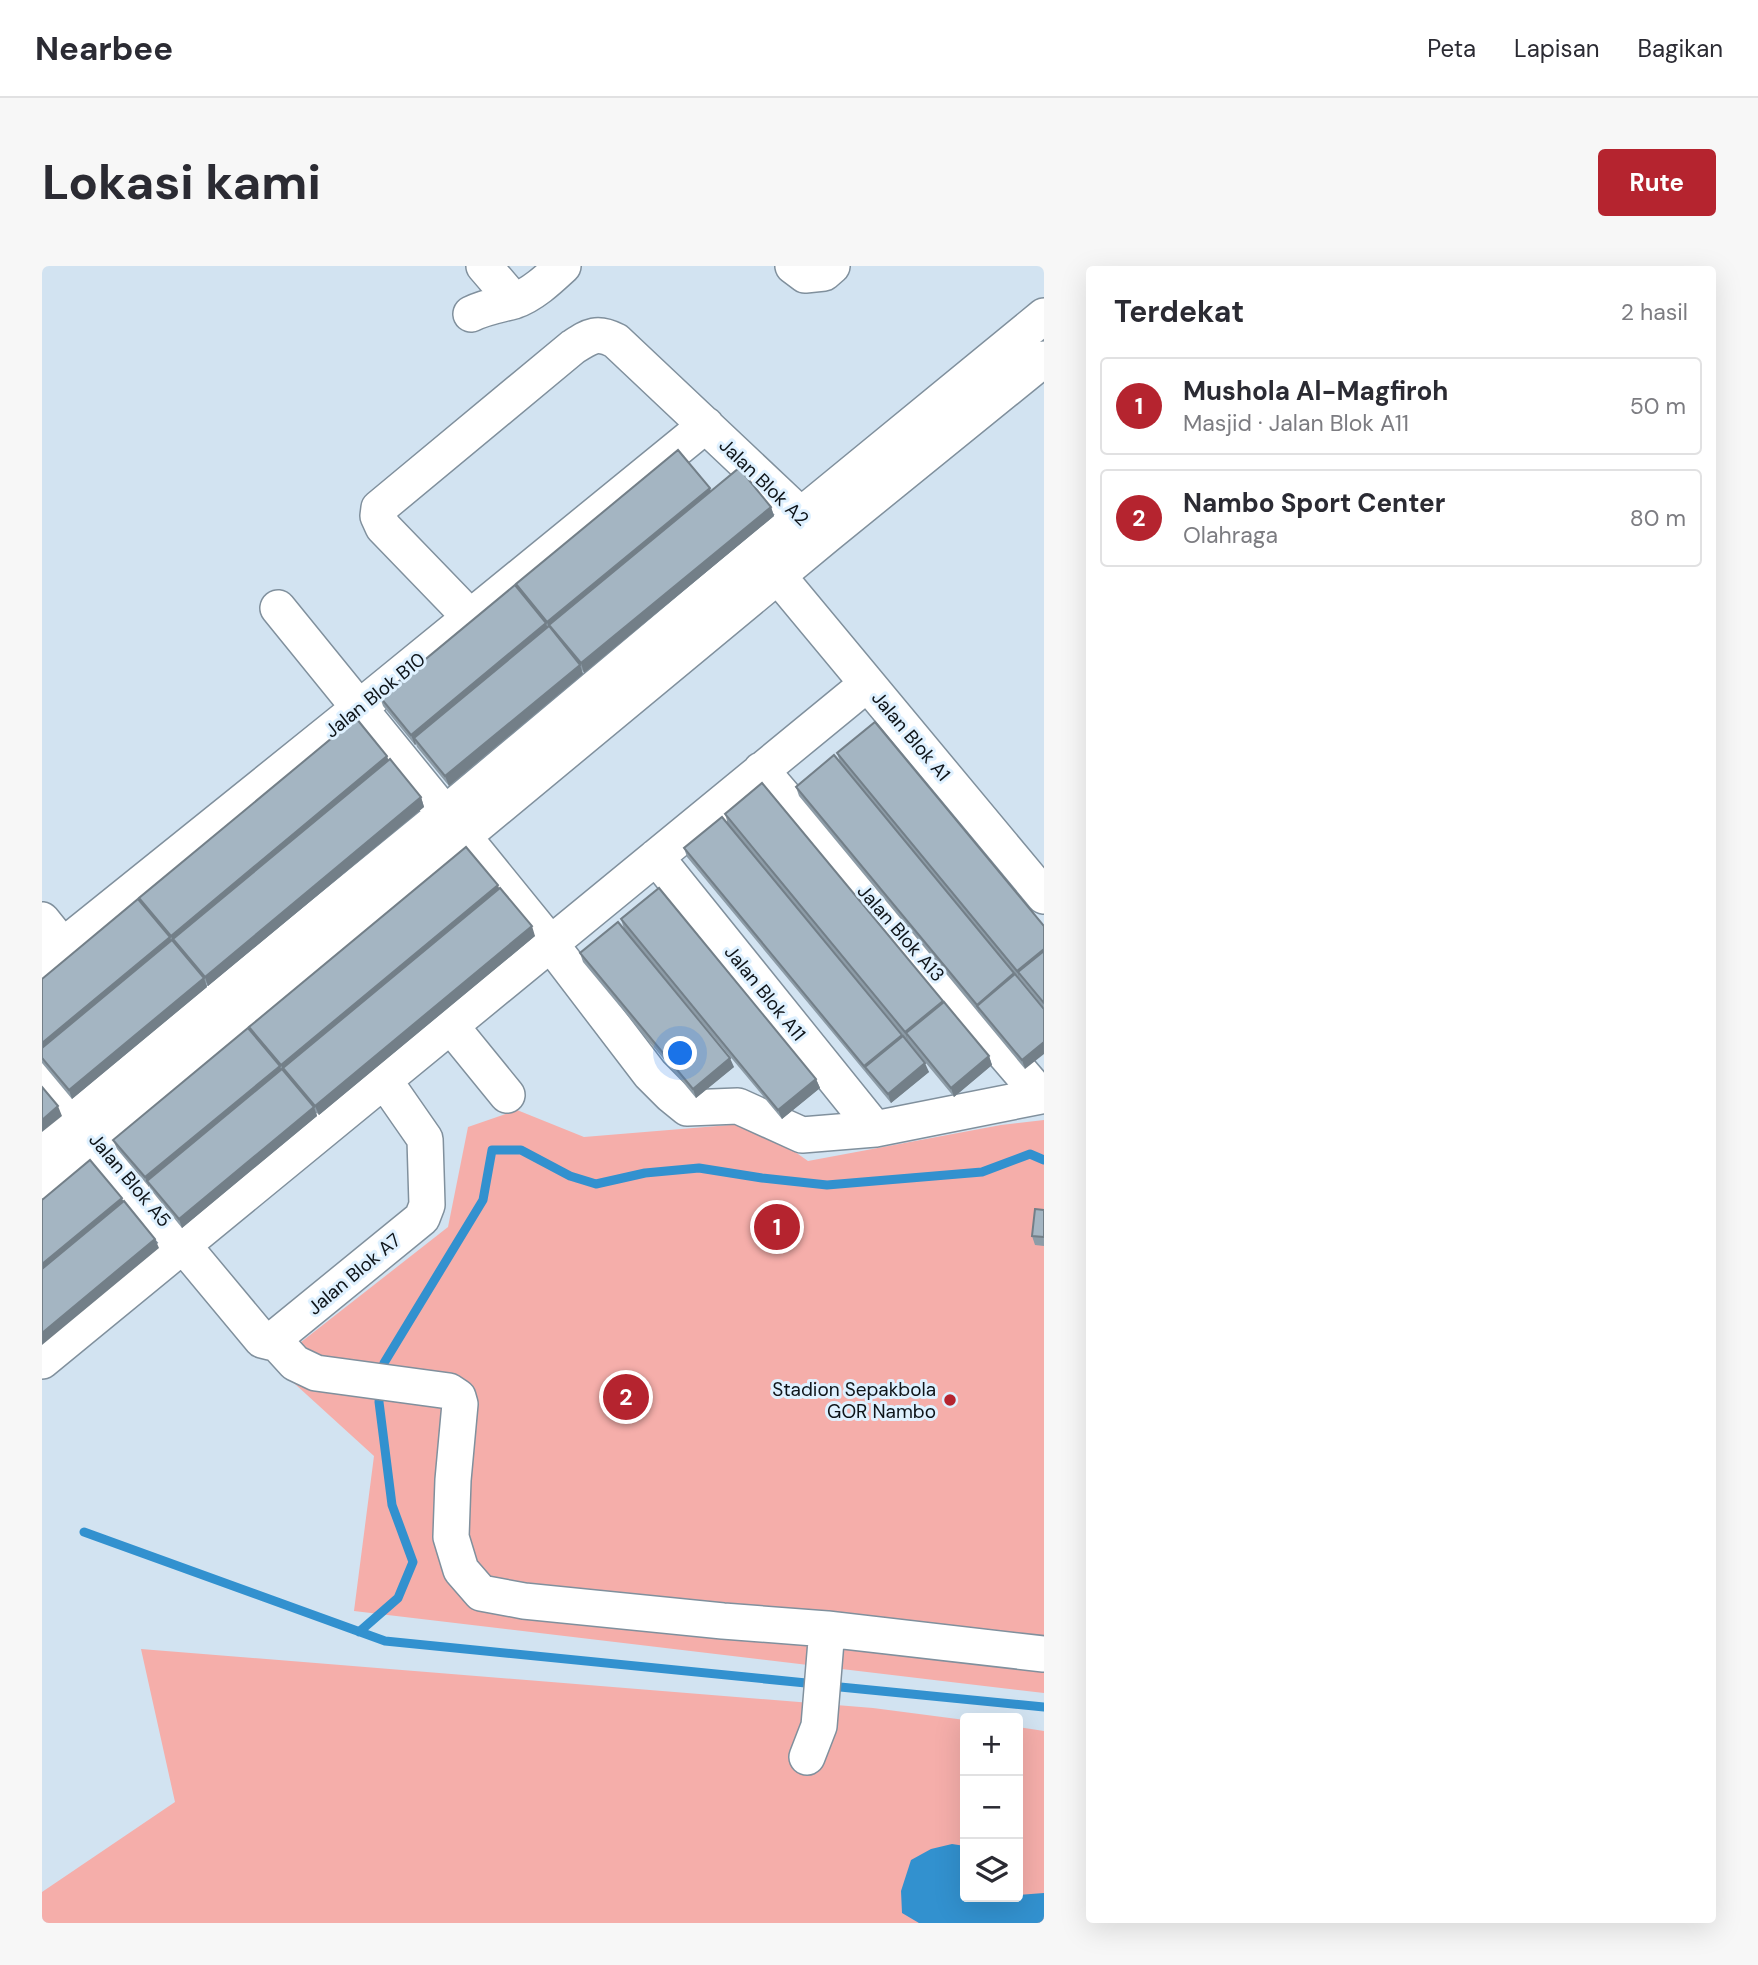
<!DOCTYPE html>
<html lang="id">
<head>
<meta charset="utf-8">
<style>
  body { margin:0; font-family:"DM Sans",sans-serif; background:#f7f7f7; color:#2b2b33 }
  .controls { position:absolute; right:21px; bottom:21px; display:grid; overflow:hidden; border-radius:7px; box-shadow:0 7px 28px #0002 }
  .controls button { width:63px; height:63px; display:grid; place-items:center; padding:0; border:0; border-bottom:2px solid #e1e1e2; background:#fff; color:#2b2b33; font:35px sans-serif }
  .you { position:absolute; left:639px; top:788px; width:24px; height:24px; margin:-18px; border:5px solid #fff; border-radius:50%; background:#1a73e8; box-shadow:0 0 0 10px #1a73e833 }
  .badge { display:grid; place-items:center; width:46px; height:46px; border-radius:50%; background:#b5242f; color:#fff; font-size:23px; font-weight:700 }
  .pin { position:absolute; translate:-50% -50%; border:4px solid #fff; box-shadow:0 2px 7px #0006 }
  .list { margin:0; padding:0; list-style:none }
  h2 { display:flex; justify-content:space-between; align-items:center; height:91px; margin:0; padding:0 28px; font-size:30px }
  h2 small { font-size:23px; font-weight:400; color:#7c7c81 }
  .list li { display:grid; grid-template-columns:46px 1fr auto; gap:21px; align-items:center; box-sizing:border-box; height:98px; margin:0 14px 14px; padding:0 14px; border:2px solid #e1e1e2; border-radius:7px }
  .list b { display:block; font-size:26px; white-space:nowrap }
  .list p { margin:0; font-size:23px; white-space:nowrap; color:#7c7c81 }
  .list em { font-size:23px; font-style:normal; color:#7c7c81 }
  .icon { flex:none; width:38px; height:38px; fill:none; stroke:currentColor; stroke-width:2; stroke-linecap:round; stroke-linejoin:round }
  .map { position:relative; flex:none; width:1002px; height:1657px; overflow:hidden; border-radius:7px }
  header { display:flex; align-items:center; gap:42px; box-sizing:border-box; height:98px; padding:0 35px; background:#fff; border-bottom:2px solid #e1e1e2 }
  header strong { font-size:33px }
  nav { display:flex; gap:38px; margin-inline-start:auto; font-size:24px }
  .intro { display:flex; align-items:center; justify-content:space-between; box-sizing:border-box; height:168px; padding:0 42px }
  h1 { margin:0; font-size:49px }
  .button { padding:18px 32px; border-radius:7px; background:#b5242f; color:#fff; font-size:24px; font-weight:700 }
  main { display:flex; gap:42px; padding:0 42px }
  aside { flex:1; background:#fff; border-radius:7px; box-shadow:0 7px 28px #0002 }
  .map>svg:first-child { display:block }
  .green { fill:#f5aeaa }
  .water { fill:#3291cf }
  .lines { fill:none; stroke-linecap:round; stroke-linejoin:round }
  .stream { stroke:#3291cf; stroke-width:9 }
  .minor-casing { stroke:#80909d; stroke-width:38 }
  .minor { stroke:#fff; stroke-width:35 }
  .wall { fill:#8d9ca7 }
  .shaded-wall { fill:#737f88 }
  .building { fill:#a4b5c2; stroke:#737f88; stroke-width:2 }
  .poi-dot { fill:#b5242f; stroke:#dff1ff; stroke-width:2.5 }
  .labels { text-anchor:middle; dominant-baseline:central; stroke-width:6; stroke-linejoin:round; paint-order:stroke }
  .street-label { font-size:19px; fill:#0e1419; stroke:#dff1ff }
  .poi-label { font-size:19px; fill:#0e1419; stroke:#dff1ff; text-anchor:end }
</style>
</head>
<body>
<header>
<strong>Nearbee</strong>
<nav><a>Peta</a><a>Lapisan</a><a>Bagikan</a></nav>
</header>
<div class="intro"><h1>Lokasi kami</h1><a class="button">Rute</a></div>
<main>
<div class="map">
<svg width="1002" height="1657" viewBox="0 0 1002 1657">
  <rect width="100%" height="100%" fill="#d2e3f1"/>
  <path class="green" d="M475,844L542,871L712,857L766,895L959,859L1002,854V1427L312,1345L332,1190L231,1098L406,961L426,861Z
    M99,1383L831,1442L923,1454V1631H976V1461L1002,1465V1657H0V1626L133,1536Z"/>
  <path class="water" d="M910,1578L923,1580V1631H944L958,1636L969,1631H976V1629L1002,1627V1657H877L860,1647L859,1625L869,1594L889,1583Z"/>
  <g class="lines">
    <path class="stream" d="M340,1109L342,1097L441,934L450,884H479L528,910L554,918L603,907L657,902L720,912L785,919L940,906L988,888L1002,894
      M42,1266L343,1375L774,1418
      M317,1366L356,1332L371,1296L350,1239L337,1136L338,1123
      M788,1420L1002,1441"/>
    <defs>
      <path id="minor" d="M442,0L472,35
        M751,0L763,9L782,7L790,0
        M429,48C443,41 457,39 472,35C490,29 507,13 521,0
        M736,310L1002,630
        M236,342L508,677L608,808L629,829L645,842L696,840L760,869L833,863L999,830L1002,828
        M428,351L341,261L336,250L337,242L531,81C548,70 555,65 574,75L750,241L772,266
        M719,504L999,830
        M614,591L833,863
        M0,654L21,680
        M0,697L317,442L664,159
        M408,759L465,829
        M0,810L220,1074L228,1076L380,952L385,939L383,873L342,814
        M0,880L34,850L404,547L763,246L1002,50
        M0,915L51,870L422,570L785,269L1002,93
        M232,1074L253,1097L274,1107L407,1125L416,1131L418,1138L411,1214L409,1271L419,1304L439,1327L482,1335L681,1355L785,1363L1002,1388
        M0,1095L825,418
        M765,1491L777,1460L785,1363"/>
    </defs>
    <use href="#minor" class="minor-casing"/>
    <use href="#minor" class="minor"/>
  </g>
  <path class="wall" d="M669,226L729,241L732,250L542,407L540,404L541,408L407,520L375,481L374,478L373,479L341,440L338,431L475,322L474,318Z
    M795,487L1002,660V742L798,496Z
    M345,490L346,494L379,531L382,541L166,720L164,717L165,721L30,833L0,797V713L99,636L97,632Z
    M754,521L972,707L983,803L757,530Z
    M683,548L901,736L947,790L950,799L912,831L686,558Z
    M642,582L860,769L887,806L849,837L645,591Z
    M457,623L493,670L277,849L274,846L275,850L140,962L109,924L107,920V921L75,883L71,874L209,765L207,761Z
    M579,653L774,813L778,822L740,853L582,663Z
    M538,687L692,801L654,832L541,696Z
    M1002,944V980L993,979L990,970Z
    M750,950L752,955L750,972L738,970V974L728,973L727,968L717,967L716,962Z"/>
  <path class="shaded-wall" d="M668,222L671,231L507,359L509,365L508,366L505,356Z
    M729,241L732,250L542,407L539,397Z
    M504,357L507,367L372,472L374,478L373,479L369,469Z
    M538,399L541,408L407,520L403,510Z
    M345,490L348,500L131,673L133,678L132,679L129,670Z
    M379,531L382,541L166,720L163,711Z
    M456,619L459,628L241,802L243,807V808L239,799Z
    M490,660L493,670L277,849L273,840Z
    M128,671L131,680L0,789V777Z
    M1002,683V695L976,706L978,714L975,705Z
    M972,707L975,717L935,740L938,748L935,739Z
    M162,712L165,721L30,833L27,824Z
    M901,735L904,744L864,767L866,775L863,766Z
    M860,769L864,778L823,801L826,809L822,800Z
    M1002,776V788L983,803L980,794Z
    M947,790L950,799L912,831L909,822Z
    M688,792L692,801L654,832L651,823Z
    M883,797L887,806L849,837L846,828Z
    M238,800L241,809L105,915L107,920V921L103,911Z
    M774,813L778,822L740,853L736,844Z
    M16,840L20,850L0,866V854Z
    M272,841L275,850L140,962L137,953Z
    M80,932L83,941L0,1010V998Z
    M750,950L752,955L750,972L748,967Z
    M113,973L117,982L0,1079V1067Z"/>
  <path class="building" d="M636,184L668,222L505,356L474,318Z
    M697,202L729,241L539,397L507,359Z
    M473,319L504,357L369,469L338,431Z
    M507,360L538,399L403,510L372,472Z
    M314,452L345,490L129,670L97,632Z
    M833,456L1002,660V683L975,705L795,487Z
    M792,489L972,707L935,739L754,521Z
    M348,493L379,531L163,711L131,673Z
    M720,517L901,735L863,766L683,548Z
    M680,551L860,769L822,800L642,582Z
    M424,581L456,619L239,799L207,761Z
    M458,622L490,660L273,840L241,802Z
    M617,622L774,813L736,844L579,653Z
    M96,633L128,671L0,777V713Z
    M576,656L688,792L651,823L538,687Z
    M130,674L162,712L27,824L0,792V782Z
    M1002,685V737L976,706Z
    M973,708L1002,743V776L980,794L935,740Z
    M902,736L947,790L909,822L864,767Z
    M206,762L238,800L103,911L71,874Z
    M861,770L883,797L846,828L823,801Z
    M240,803L272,841L137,953L105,915Z
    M0,821L16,840L0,854Z
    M48,894L80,932L0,998V934Z
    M82,935L113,973L0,1067V1003Z
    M993,943L1002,944V971L990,970Z
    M719,946L750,950L748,967L736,965V969L727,968V964L716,962Z"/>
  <circle class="poi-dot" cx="908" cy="1134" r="7"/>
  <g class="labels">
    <g class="street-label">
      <text transform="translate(722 216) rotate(44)">Jalan Blok A2</text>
      <text transform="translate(333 429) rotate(-39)">Jalan Blok B10</text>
      <text transform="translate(869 470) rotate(50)">Jalan Blok A1</text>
      <text transform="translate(859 667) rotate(49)">Jalan Blok A13</text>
      <text transform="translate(723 727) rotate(51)">Jalan Blok A11</text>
      <text transform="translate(88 914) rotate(50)">Jalan Blok A5</text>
      <text transform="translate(312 1008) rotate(-40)">Jalan Blok A7</text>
    </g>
    <g class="poi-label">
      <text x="894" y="1123">Stadion Sepakbola<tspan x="894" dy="22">GOR Nambo</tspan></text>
    </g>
  </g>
</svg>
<div class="controls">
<button>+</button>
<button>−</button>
<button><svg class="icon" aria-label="layers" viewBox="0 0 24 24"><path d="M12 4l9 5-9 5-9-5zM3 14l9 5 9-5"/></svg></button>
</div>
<div class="you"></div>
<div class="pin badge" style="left:735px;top:961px">1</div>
<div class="pin badge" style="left:584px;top:1131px">2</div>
</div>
<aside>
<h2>Terdekat<small>2 hasil</small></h2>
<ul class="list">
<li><span class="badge">1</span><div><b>Mushola Al-Magfiroh</b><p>Masjid · Jalan Blok A11</p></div><em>50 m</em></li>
<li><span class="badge">2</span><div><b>Nambo Sport Center</b><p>Olahraga</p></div><em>80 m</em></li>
</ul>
</aside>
</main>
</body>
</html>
